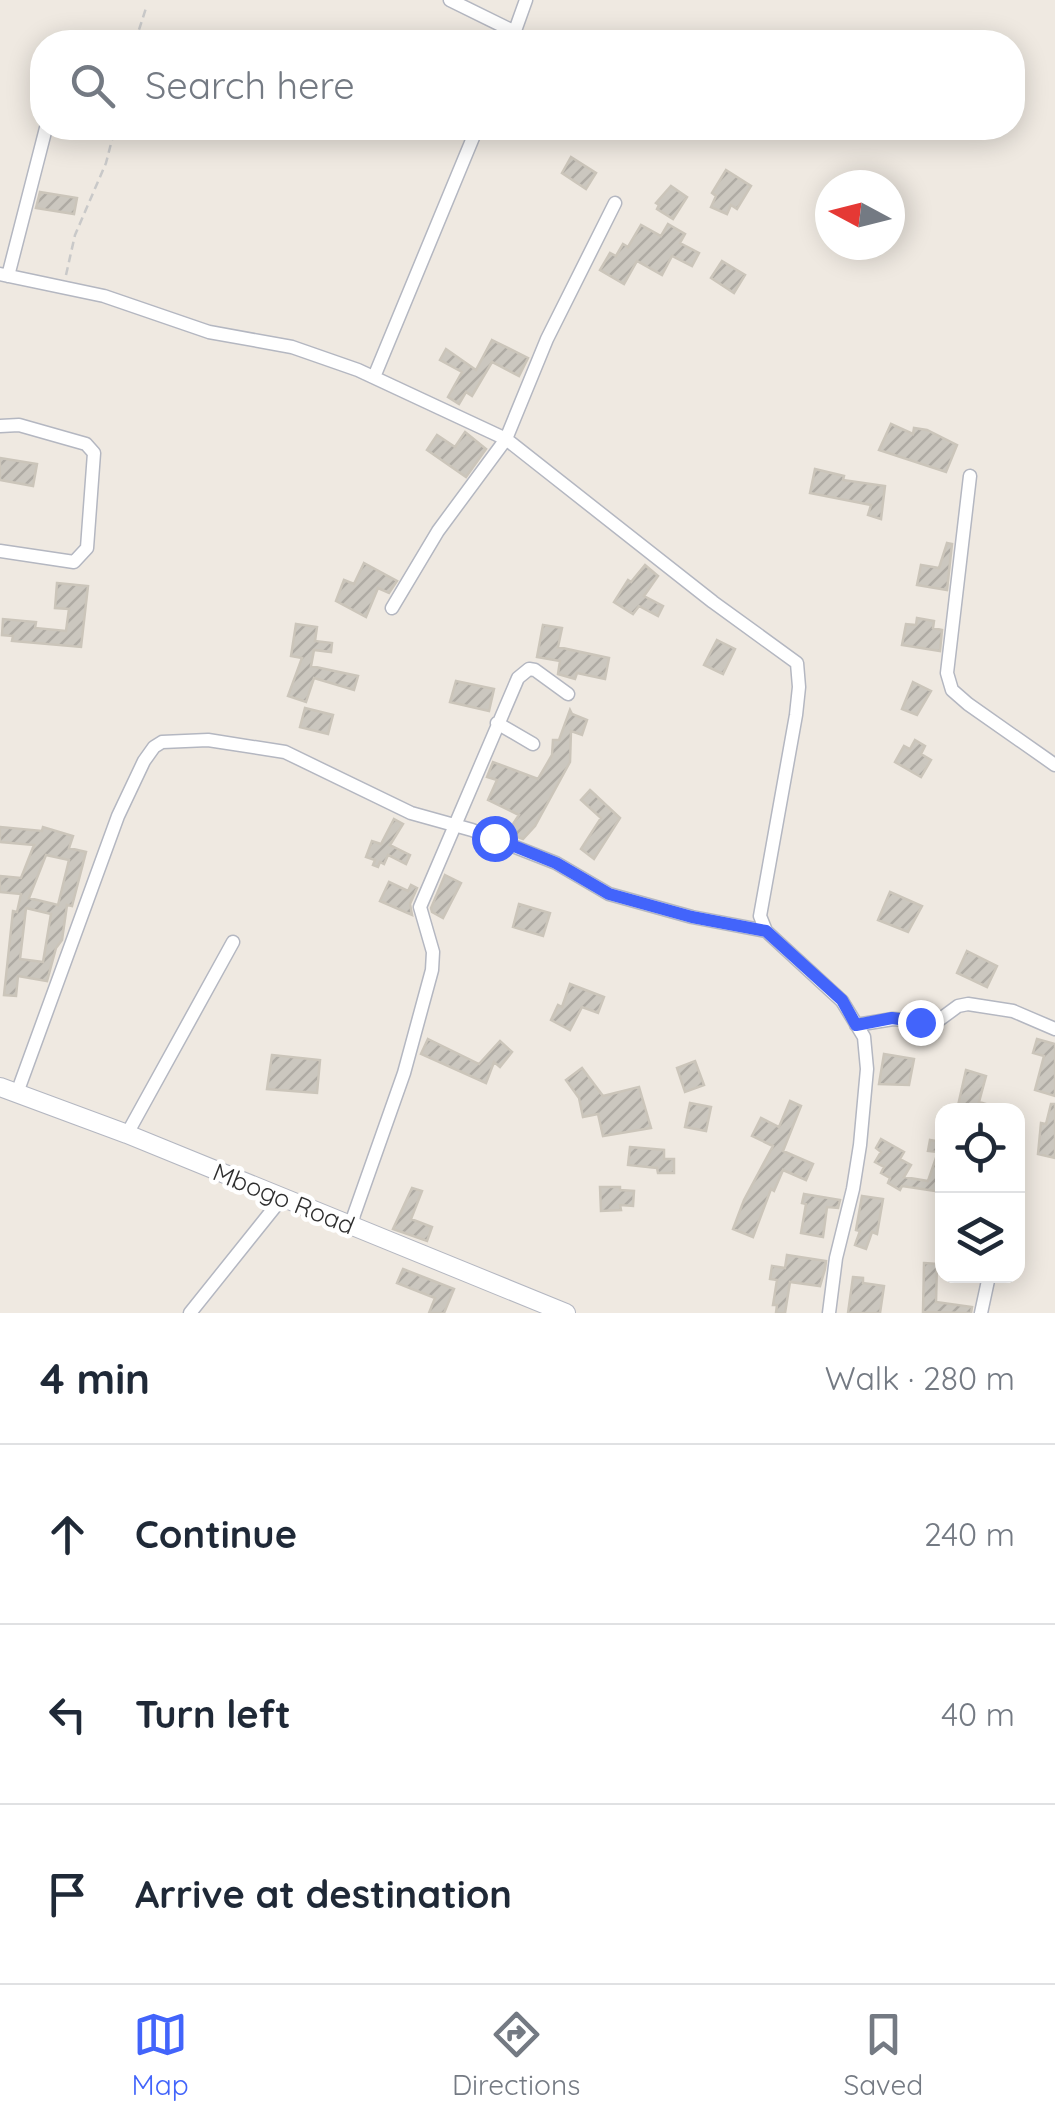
<!DOCTYPE html>
<html lang="en">
<head>
<meta charset="utf-8">
<style>
  body { margin:0; font-family:Quicksand,sans-serif; background:#f6f6f7; color:#1f2937 }
  .controls { position:absolute; right:30px; bottom:30px; display:grid; overflow:hidden; border-radius:20px; box-shadow:0 5px 25px #0003 }
  .controls button { width:90px; height:90px; display:grid; place-items:center; padding:0; border:0; border-bottom:2px solid #e0e1e3; background:#fff; color:#1f2937; font:50px sans-serif }
  .compass { position:absolute; left:815px; top:170px; width:90px; height:90px; border-radius:50%; background:#fff; box-shadow:0 5px 25px #0003; rotate:277deg }
  .stop { position:absolute; width:30px; height:30px; margin:-22px; border:8px solid #4264fb; border-radius:50%; background:#fff }
  .stop.end { background:#4264fb; border-color:#fff; box-shadow:0 2px 10px #0008 }
  .list { margin:0; padding:0; list-style:none }
  h2 { display:flex; justify-content:space-between; align-items:center; height:130px; margin:0; padding:0 40px; font-size:42px }
  h2 small { font-size:32px; font-weight:400; color:#747a83 }
  .list li { display:grid; grid-template-columns:65px 1fr auto; gap:30px; align-items:center; box-sizing:border-box; height:180px; padding:0 40px; border-top:2px solid #e0e1e3 }
  .list b { display:block; font-size:38px; white-space:nowrap }
  .list em { font-size:32px; font-style:normal; color:#747a83 }
  .icon { flex:none; width:55px; height:55px; fill:none; stroke:currentColor; stroke-width:2; stroke-linecap:round; stroke-linejoin:round }
  .map { position:relative; flex:none; width:1055px; height:1313px; overflow:hidden }
  .search { position:absolute; background:#fff; box-shadow:0 5px 25px #0003; left:30px; right:30px; top:30px; height:110px; display:flex; align-items:center; gap:25px; box-sizing:border-box; padding:0 35px; border-radius:40px; color:#747a83; font-size:38px }
  .sheet { height:670px; background:#fff }
  nav { display:flex; justify-content:space-around; align-items:center; box-sizing:border-box; height:140px; border-top:2px solid #e0e1e3; background:#fff; font-size:28px; color:#747a83 }
  nav a { display:grid; justify-items:center; gap:5px }
  nav .on { color:#4264fb }
  .map>svg:first-child { display:block }
  .building { fill:url(#building-hatch); stroke:#cbc5ba; stroke-width:2.5; fill-rule:evenodd }
  .lines { fill:none; stroke-linecap:round; stroke-linejoin:round }
  .street-casing { stroke:#b4b7c1; stroke-width:15 }
  .secondary-casing { stroke:#b4b7c1; stroke-width:20 }
  .path { stroke:#c9c9c9; stroke-width:2.5; stroke-dasharray:8 5; stroke-linecap:butt }
  .street { stroke:#fff; stroke-width:12 }
  .secondary { stroke:#fff; stroke-width:18 }
  .route { stroke:#4264fb; stroke-width:12 }
  .labels { text-anchor:middle; dominant-baseline:central; stroke-width:9; stroke-linejoin:round; paint-order:stroke }
  .street-label { font-size:25px; fill:#2e2e2e; stroke:#fff }
</style>
</head>
<body>
<div class="map">
<svg width="1055" height="1313" viewBox="0 0 1055 1313">
  <defs>
    <pattern id="building-hatch" width="6" height="6" patternUnits="userSpaceOnUse" patternTransform="scale(2.5)"><rect width="6" height="6" fill="#cbc7bf"/><path d="M-1 1l2-2M0 6l6-6M5 7l2-2" fill="none" stroke="#afaba4"/></pattern>
  </defs>
  <rect width="100%" height="100%" fill="#efe9e1"/>
  <path class="building" d="M571,157L596,173L586,189L562,173Z
    M726,170L751,186L737,209L731,205L727,214L711,207L716,196L712,193Z
    M671,186L687,197L673,219L657,209L659,205L656,203Z
    M40,192L77,198L74,214L36,208Z
    M668,224L685,234L680,243L699,253L692,266L672,256L662,275L637,261L624,284L600,270L610,253L616,256L623,244L628,247L641,225L661,236Z
    M722,261L745,275L734,293L711,278Z
    M492,340L528,358L519,376L492,362L472,396L466,392L459,404L448,397L462,372L440,360L446,349L476,370Z
    M891,424L913,434L914,428L927,430L957,445L946,472L879,450Z
    M465,432L486,449L466,477L427,450L437,435L455,447Z
    M0,458L37,464L33,486L0,480Z
    M815,469L844,476L843,480L885,486L881,519L868,515L871,505L810,493Z
    M947,543L952,544L947,590L917,585L921,565L939,568Z
    M364,563L397,581L389,593L378,588L366,617L336,601L344,580L354,584Z
    M645,565L658,576L644,596L663,606L658,616L639,606L633,614L614,602L628,580L631,582Z
    M57,583L88,586L81,647L12,641L13,636L2,635L3,619L36,622L35,628L66,631L69,609L55,608Z
    M917,618L934,621L933,628L942,630L940,651L902,645L906,624L916,625Z
    M296,624L317,627L315,641L332,643L331,652L314,650L311,666L358,676L354,690L314,678L306,702L288,696L302,658L291,656Z
    M543,625L562,628L558,647L609,658L605,679L577,673L575,679L558,674L560,661L537,657Z
    M717,640L735,649L723,674L704,665Z
    M456,681L494,689L489,711L450,702Z
    M913,682L931,691L917,715L902,709Z
    M305,708L333,715L328,734L300,727Z
    M570,710L572,714L587,720L582,735L571,731L570,762L535,826L523,839L507,833L519,815L488,800L497,780L487,777L493,762L538,779L552,755L553,740H559Z
    M915,740L925,746L921,754L931,760L921,777L895,762L904,746L910,749Z
    M590,790L620,818L594,859L581,849L601,818L581,800Z
    M394,819L403,824L390,845L410,855L406,864L388,855L384,864L380,862L378,867L373,865L375,860L366,857L372,841L381,844Z
    M0,827L42,831L43,827L73,836L69,848L86,852L72,906L67,905L62,940L56,948L47,981L18,976L16,996L4,995L13,911L17,912L21,894L0,892V876L21,878L34,845L0,842ZM46,855L69,860L58,905L29,898ZM26,908L51,914L43,962L20,959Z
    M445,875L461,883L443,918L432,912L431,908Z
    M389,882L408,891L411,885L417,888L410,904L412,915L380,901Z
    M890,892L922,906L908,932L878,920Z
    M519,904L550,913L543,936L513,927Z
    M967,951L997,966L987,987L957,973Z
    M570,984L604,997L598,1013L582,1007L570,1030L551,1020L558,1005L562,1007Z
    M428,1039L479,1064L500,1041L512,1052L500,1067L494,1062L486,1083L421,1054Z
    M1037,1039L1055,1044V1096L1035,1090L1044,1056L1033,1053Z
    M884,1054L914,1059L909,1085L879,1084Z
    M272,1055L320,1060L317,1093L267,1089Z
    M695,1061L704,1085L685,1092L677,1068Z
    M582,1068L603,1096L639,1087L651,1128L603,1136L598,1114L583,1117L579,1098L566,1080Z
    M966,1070L986,1076L979,1102L999,1108V1110H957Z
    M790,1101L801,1106L783,1151L813,1164L806,1180L783,1170L774,1191L771,1189L753,1237L733,1229L744,1200L773,1146L752,1136L761,1118L779,1127Z
    M690,1103L711,1107L706,1131L685,1127Z
    M1051,1104H1055V1158L1038,1154L1041,1123L1046,1124Z
    M881,1139L904,1152L900,1159L911,1165L904,1177L928,1181L938,1152L928,1151L930,1140L942,1142V1192L902,1186L900,1190L888,1183L890,1178L881,1173L884,1167L875,1162L881,1152L876,1148Z
    M630,1147L664,1150V1159H674V1173H658L657,1168L628,1165Z
    M600,1187H620V1190L634,1191L633,1206L620,1205L621,1210L601,1211Z
    M412,1188L422,1191L411,1219L432,1227L427,1241L393,1229Z
    M804,1194L840,1200L838,1208L827,1207L823,1237L801,1233L806,1204L802,1203Z
    M862,1196L883,1199L877,1234L872,1232L866,1249L855,1245L860,1231L856,1230Z
    M787,1255L826,1261L825,1269L820,1286L790,1282L785,1313H776L777,1305H773L777,1280L770,1279L772,1266L785,1268Z
    M924,1263L937,1264L936,1302L972,1307L971,1313L923,1312Z
    M403,1269L454,1289L444,1313H429L435,1298L397,1283Z
    M853,1277L863,1278V1283L884,1286L880,1313H848Z"/>
  <g class="lines">
    <defs>
      <path id="street" d="M450,0L515,32
        M511,42L526,0
        M0,274L104,296L209,332L292,347L358,370L506,439L713,602L797,663L799,687L796,715L760,916L766,931L842,1001L864,1037L867,1069L860,1145L853,1189L836,1258L829,1313
        M8,276L46,128
        M374,377L477,128
        M0,426L19,425L86,444L94,453L87,548L74,562L0,551
        M970,476L947,673L952,690L968,704L1055,765
        M392,608L438,531L506,439L547,339L615,203
        M497,723L533,744
        M856,1025L893,1019L930,1022L939,1020L958,1006L968,1004L1013,1011L1055,1029
        M17,1093L118,816L144,761L154,747L162,742L208,740L285,752L411,813L472,830L556,863L609,894L692,917L766,931
        M127,1134L233,942
        M350,1226L404,1073L432,970L433,952L420,907L518,678L529,669L535,670L568,694
        M190,1313L282,1198
        M981,1313L989,1276"/>
      <path id="secondary" d="M0,1087L127,1134L566,1313"/>
    </defs>
    <use href="#street" class="street-casing"/>
    <use href="#secondary" class="secondary-casing"/>
    <path class="path" d="M135,42L147,5
      M66,275L75,235L106,163L115,128"/>
    <use href="#street" class="street"/>
    <use href="#secondary" class="secondary"/>
  </g>
  <g class="lines">
    <path class="route" d="M494,838L556,863L609,894L692,917L766,931L842,1000L856,1025L892,1018L920,1022"/>
  </g>
  <g class="labels">
    <g class="street-label">
      <text transform="translate(284 1198) rotate(22)">Mbogo Road</text>
    </g>
  </g>
</svg>
<div class="controls">
<button><svg class="icon" aria-label="locate" viewBox="0 0 24 24"><circle cx="12" cy="12" r="6"/><path d="M12 2v4M12 18v4M2 12h4M18 12h4"/></svg></button>
<button><svg class="icon" aria-label="layers" viewBox="0 0 24 24"><path d="M12 4l9 5-9 5-9-5zM3 14l9 5 9-5"/></svg></button>
</div>
<svg class="compass" viewBox="-18 -18 36 36"><path d="M0-13l5 13h-10z" fill="#e53935"/><path d="M0 13l5-13h-10z" fill="#747a83"/></svg>
<div class="stop" style="left:494px;top:838px"></div>
<div class="stop end" style="left:920px;top:1022px"></div>
<div class="search"><svg class="icon" aria-label="search" viewBox="0 0 24 24"><circle cx="10" cy="10" r="6"/><path d="M15 15l6 6"/></svg>Search here</div>
</div>
<section class="sheet">
<h2>4 min<small>Walk · 280 m</small></h2>
<ul class="list">
<li><svg class="icon" aria-label="ahead" viewBox="0 0 24 24"><path d="M12 20V5M6 11l6-6 6 6"/></svg><div><b>Continue</b></div><em>240 m</em></li>
<li><svg class="icon" aria-label="left" viewBox="0 0 24 24"><path d="M17 20v-9H6M10 6l-5 5 5 5"/></svg><div><b>Turn left</b></div><em>40 m</em></li>
<li><svg class="icon" aria-label="arrive" viewBox="0 0 24 24"><path d="M6 21V4h12l-3 4 3 4H6"/></svg><div><b>Arrive at destination</b></div></li>
</ul>
</section>
<nav>
<a class="on"><svg class="icon" aria-label="map" viewBox="0 0 24 24"><path d="M3 6l6-2 6 2 6-2v14l-6 2-6-2-6 2zM9 4v14M15 6v14"/></svg>Map</a>
<a><svg class="icon" aria-label="directions" viewBox="0 0 24 24"><path d="M12 3l9 9-9 9-9-9zM9 14v-3h6M13 9l2 2-2 2"/></svg>Directions</a>
<a><svg class="icon" aria-label="saved" viewBox="0 0 24 24"><path d="M7 4h10v16l-5-4-5 4z"/></svg>Saved</a>
</nav>
</body>
</html>
